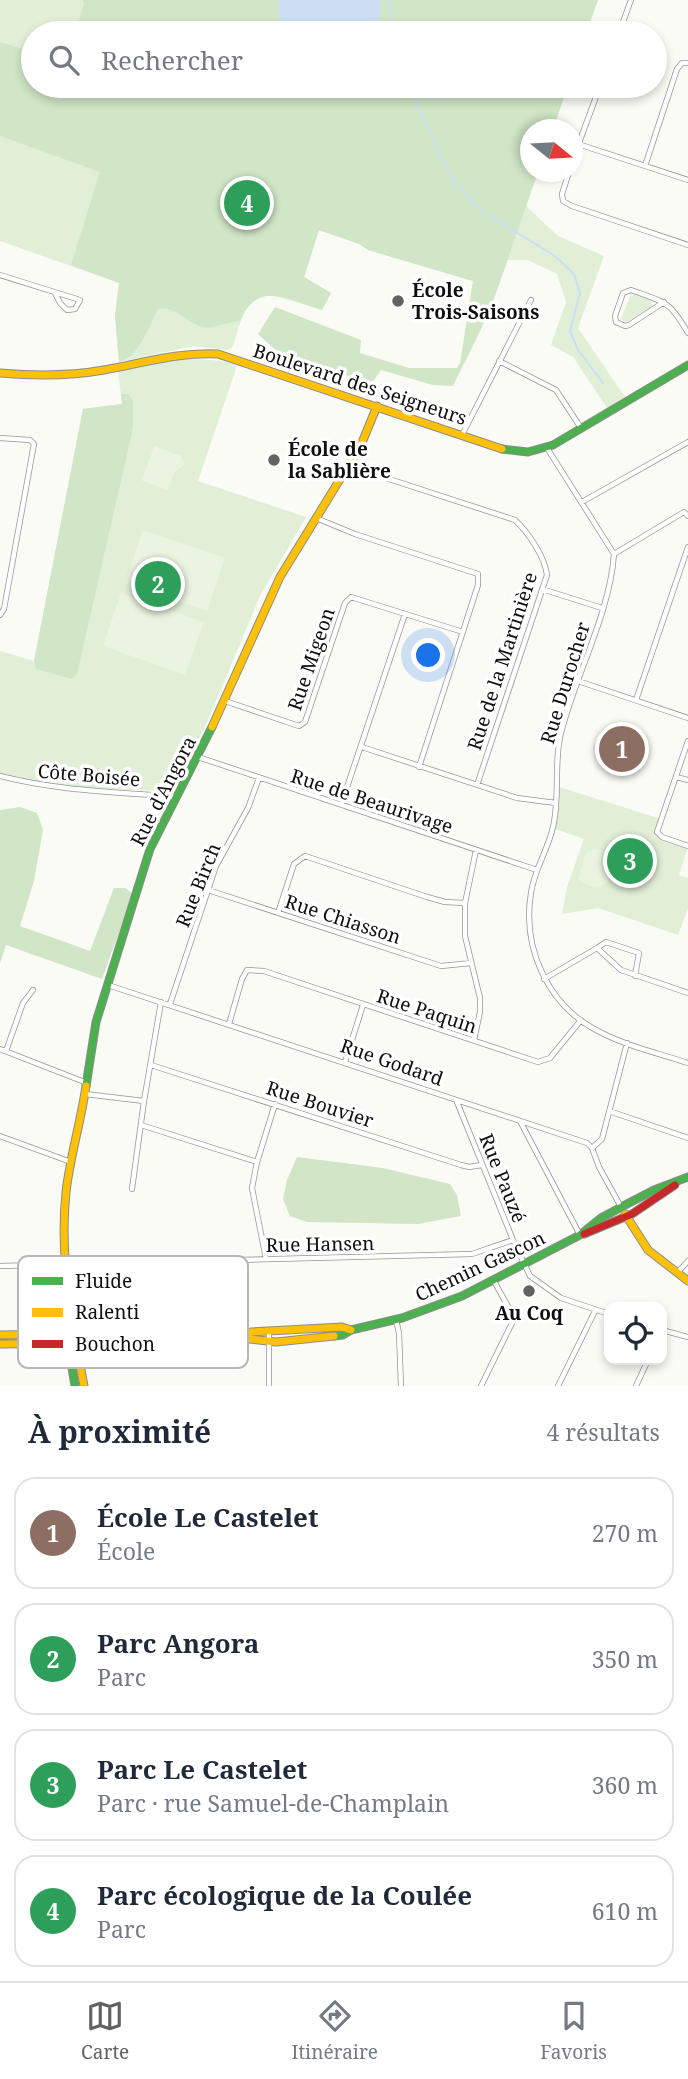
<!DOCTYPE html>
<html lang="fr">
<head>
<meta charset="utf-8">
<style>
	body { margin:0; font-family:"Noto Serif",serif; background:#f2f2f3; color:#1f2937 }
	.controls { position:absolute; right:21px; bottom:21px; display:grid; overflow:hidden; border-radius:14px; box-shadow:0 4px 10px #0003 }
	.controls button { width:63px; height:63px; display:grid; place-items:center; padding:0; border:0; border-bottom:2px solid #e0e1e3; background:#fff; color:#1f2937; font:35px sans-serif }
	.compass { position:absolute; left:520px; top:119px; width:63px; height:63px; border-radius:50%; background:#fff; box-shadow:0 4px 10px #0003; rotate:108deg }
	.you { position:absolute; left:429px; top:656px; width:24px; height:24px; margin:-18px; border:5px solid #fff; border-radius:50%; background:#1a73e8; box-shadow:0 0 0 10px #1a73e833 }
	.badge { display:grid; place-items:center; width:46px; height:46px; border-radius:50%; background:#626260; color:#fff; font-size:23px; font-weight:700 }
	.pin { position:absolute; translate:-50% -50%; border:4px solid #fff; box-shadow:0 2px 7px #0006 }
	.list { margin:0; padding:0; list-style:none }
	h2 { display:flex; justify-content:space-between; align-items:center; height:91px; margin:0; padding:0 28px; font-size:30px }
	h2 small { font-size:23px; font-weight:400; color:#747a83 }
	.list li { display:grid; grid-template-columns:46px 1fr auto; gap:21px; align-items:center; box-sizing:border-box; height:112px; margin:0 14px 14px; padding:0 14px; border:2px solid #e0e1e3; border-radius:21px }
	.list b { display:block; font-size:26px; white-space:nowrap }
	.list p { margin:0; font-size:23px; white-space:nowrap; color:#747a83 }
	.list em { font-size:23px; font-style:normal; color:#747a83 }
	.icon { flex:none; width:38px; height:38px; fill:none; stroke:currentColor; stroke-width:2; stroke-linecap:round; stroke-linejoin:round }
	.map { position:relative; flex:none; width:688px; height:1386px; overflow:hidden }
	.search { position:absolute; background:#fff; box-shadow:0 4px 10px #0003; left:21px; right:21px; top:21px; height:77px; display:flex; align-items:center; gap:18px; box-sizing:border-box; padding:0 24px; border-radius:38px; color:#747a83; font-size:26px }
	.sheet { height:595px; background:#fff }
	nav { display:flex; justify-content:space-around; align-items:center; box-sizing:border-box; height:98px; border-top:2px solid #e0e1e3; background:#fff; font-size:19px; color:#747a83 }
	nav a { display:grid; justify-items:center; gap:4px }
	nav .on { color:#626260 }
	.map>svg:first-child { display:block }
	.green { fill:#e1efd7 }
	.forest { fill:#d0e6c6 }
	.pitch { fill:#eaf4e0 }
	.water { fill:#cedef2 }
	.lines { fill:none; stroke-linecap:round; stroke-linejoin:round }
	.stream { stroke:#cedef2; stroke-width:2 }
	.street-casing { stroke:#959593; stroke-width:6 }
	.fast-casing { stroke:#8c8c89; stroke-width:9 }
	.slow-casing { stroke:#8c8c89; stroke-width:9 }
	.jam-casing { stroke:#8c8c89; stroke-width:9 }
	.street { stroke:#fefefe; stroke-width:4.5 }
	.fast { stroke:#4caf50; stroke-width:7 }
	.slow { stroke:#ffc107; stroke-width:7 }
	.jam { stroke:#c62828; stroke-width:7 }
	.poi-dot { fill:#626260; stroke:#fff; stroke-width:2.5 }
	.labels { text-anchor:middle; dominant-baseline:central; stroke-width:7; stroke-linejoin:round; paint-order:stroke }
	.poi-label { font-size:19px; font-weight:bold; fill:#0f0f0f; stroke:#fff; text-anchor:start }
	.street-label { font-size:19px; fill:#0f0f0f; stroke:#fff }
	.key { fill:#fff; stroke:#b7b7b7; stroke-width:2 }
	.key-label { font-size:19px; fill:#0f0f0f }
</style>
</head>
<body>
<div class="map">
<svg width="688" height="1386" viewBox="0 0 688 1386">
	<rect width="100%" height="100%" fill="#fbfbf5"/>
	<path class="green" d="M0,0H598L586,33H33V86H568L553,129L530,130V172H538L526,206L558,236L604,256L578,328L625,397L607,408L573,357L551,345L566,302L557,274L528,260H508L490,310L465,363H461L473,281L368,250L359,244L319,230L304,277L331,293L322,310C263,293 251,278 233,347L227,350L194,346L119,362L115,316L119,283L0,241Z
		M631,294L650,300L653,306L627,322L623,321L621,318Z
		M185,358L223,361L237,366L198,481L306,517L260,596L206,725L173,788L165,791C108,789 55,789 0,774V651L34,661L83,409L122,404L118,372Z
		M556,786L661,819L657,832L662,837L688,847L679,875L688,878V909L678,935L598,908L562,914L567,887L584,839L553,828Z"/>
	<path class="forest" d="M82,0H279L278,15L285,33H76L84,2Z
		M381,0H598L586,33H378Z
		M0,42L33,52V86H354L363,97L369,99L371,86H568L553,129L530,130V172H538L490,310L453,386L433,385L381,370L372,383L281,355L258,334L275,307L361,340L360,353L409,368H457L460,363L473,281L368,250L359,244L319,230L304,277L331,293L322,310C288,300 258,279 240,321C228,322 211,330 200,326C183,321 180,307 158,309C149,326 139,357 119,362L115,316L119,283L71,265L100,172L0,136Z
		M121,394H128L133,401V428L77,674L72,679L36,669L34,661L83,409L122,404Z
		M20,807L37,813L43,830L34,881L20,926L90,951L114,888H125L133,894L102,979L6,945L0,963V810Z
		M297,1157L383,1168L450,1184L457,1195L461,1216L418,1224L307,1222L290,1216L283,1199L287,1180Z"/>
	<path class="pitch" d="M154,446L181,456L185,464L174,473L168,490L142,481Z
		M143,530L225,558L207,611L125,583Z
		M121,593L204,622L185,675L103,646Z
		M596,848L622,858C617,880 599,897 578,879L586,853Z"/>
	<path class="water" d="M279,0H381L378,33H285L278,15Z"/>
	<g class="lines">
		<path class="stream" d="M388,0L394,33
			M409,86L451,178L474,204L488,215L555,256L574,274L580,293L570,331L578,350L603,383"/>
		<g class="street-casing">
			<path id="street" d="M619,33L631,0
				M578,144L688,180
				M572,162L600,86
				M645,166L677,69L682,63H688
				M569,172L562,194L563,201L572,206L688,245
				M0,275L80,300L75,309L67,310L60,303L55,293
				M664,302L629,325L625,326L616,322L615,316L623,293L631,290C666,303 669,300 688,333
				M499,361L556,390L581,428
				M462,435L531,300
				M0,438L30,440L34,444L4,609L0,615
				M547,448L614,554C610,614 574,678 560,737C554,767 560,798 553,827C548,850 534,870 531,893C522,947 547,1005 598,1031C626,1046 658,1053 688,1063
				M349,466L515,520C528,532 545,557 547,575L477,785
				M582,502L688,442
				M316,518L355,534L478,574V585L419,767
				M614,554L684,512L688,516
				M542,589L602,608
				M578,681L688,718
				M636,700L688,547
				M225,701L299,726L305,722L345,603L351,597L463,632
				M688,741L657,832L662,837L688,846
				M362,747L517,798L556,803
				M198,757L537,870
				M0,776C58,791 117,792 176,797
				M676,777L688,780
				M341,805L405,614
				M208,890L441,966L471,963
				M278,913L294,864L305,856L427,897L445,902L465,903
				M597,948L606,942L639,953L635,976
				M544,979L597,948L621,970L688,993
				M108,985L587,1143L592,1148L599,1167L621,1207
				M170,1004L216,866L248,808L259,778
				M229,1024L242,979L247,970L264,971L538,1062L550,1058L581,1020
				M474,1040L480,1012V998L465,936V903L476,850
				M0,1049L87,1083
				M6,1051L23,1003L33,990
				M345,1062L363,1005
				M151,1065L461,1165L469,1167L482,1165
				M85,1094L144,1101
				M457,1102L513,1240L530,1276L561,1298L609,1314
				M609,1111L688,1138
				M521,1123L580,1235
				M141,1125L257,1162
				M0,1136L71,1162
				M592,1148L602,1139L627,1043
				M132,1189L144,1101L161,1002
				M266,1259L252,1188L257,1162L275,1104
				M0,1266L472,1254L513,1240
				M677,1273L688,1261
				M396,1320L399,1333L401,1386
				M662,1330L688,1337
				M269,1332V1386
				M481,1386L513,1321L511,1312L494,1281
				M558,1386L595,1311
				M636,1386L648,1360"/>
		</g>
		<g class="fast-casing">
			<path id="fast" d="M502,449L528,452L553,445L688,365
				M86,1086L96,1022L150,849L212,727
				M67,1313L68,1344L75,1386
				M334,1336L343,1335L351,1330L402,1318L462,1296L580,1235L601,1218L627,1204L654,1190L688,1177"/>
		</g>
		<g class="slow-casing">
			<path id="slow" d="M0,373C35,376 70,376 104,370C143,363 178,352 218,354L502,449
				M212,727L280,577L361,445L377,406
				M625,1214L648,1250L688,1281
				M0,1335L139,1333L148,1338
				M240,1337L251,1332L342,1327L351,1330
				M0,1344L139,1343L148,1338L232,1337L276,1342L334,1336
				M84,1386C72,1321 59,1259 66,1192C70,1157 81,1121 86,1086"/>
		</g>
		<g class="jam-casing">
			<path id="jam" d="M584,1234L632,1214L675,1185"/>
		</g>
		<use href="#street" class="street"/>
		<use href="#fast" class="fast"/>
		<use href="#slow" class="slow"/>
		<use href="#jam" class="jam"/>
	</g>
	<g class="poi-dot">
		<circle cx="398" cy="301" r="7"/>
		<circle cx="274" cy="460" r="7"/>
		<circle cx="529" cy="1291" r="7"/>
	</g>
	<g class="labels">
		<g class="poi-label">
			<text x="412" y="290">École<tspan x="412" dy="22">Trois-Saisons</tspan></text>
			<text x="288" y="449">École de<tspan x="288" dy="22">la Sablière</tspan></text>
			<text x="529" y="1313" text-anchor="middle">Au Coq</text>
		</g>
		<g class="street-label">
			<text transform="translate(360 384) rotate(18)">Boulevard des Seigneurs</text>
			<text transform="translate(311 659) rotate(-71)">Rue Migeon</text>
			<text transform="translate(502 661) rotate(-72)">Rue de la Martinière</text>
			<text transform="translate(565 683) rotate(-73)">Rue Durocher</text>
			<text transform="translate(89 775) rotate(5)">Côte Boisée</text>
			<text transform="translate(163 791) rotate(-63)">Rue d'Angora</text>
			<text transform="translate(372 801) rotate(18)">Rue de Beaurivage</text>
			<text transform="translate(198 885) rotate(-68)">Rue Birch</text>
			<text transform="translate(343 919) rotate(18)">Rue Chiasson</text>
			<text transform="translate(427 1011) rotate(18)">Rue Paquin</text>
			<text transform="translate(392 1062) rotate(19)">Rue Godard</text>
			<text transform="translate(320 1104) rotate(18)">Rue Bouvier</text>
			<text transform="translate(503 1178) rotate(68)">Rue Pauzé</text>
			<text transform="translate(320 1244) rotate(-1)">Rue Hansen</text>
			<text transform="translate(480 1266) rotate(-25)">Chemin Gascon</text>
		</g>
	</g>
	<rect x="18" y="1256" width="230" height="112" rx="10" class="key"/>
	<rect x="32" y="1277" width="31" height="8" fill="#4caf50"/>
	<rect x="32" y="1308" width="31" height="9" fill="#ffc107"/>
	<rect x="32" y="1340" width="31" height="8" fill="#c62828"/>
	<g class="key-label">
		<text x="75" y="1288">Fluide</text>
		<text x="75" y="1319">Ralenti</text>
		<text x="75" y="1351">Bouchon</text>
	</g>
</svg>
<div class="controls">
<button><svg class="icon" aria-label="locate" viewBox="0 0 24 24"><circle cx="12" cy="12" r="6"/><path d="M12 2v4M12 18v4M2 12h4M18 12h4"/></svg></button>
</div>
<svg class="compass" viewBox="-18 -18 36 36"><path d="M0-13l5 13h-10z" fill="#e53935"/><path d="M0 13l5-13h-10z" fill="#747a83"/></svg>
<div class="you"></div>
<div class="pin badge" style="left:622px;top:749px;background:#8d6e63">1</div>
<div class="pin badge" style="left:158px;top:584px;background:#2e9e5b">2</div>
<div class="pin badge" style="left:630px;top:861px;background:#2e9e5b">3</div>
<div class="pin badge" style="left:247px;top:203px;background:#2e9e5b">4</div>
<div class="search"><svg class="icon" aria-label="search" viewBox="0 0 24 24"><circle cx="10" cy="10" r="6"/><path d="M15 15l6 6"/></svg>Rechercher</div>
</div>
<section class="sheet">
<h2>À proximité<small>4 résultats</small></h2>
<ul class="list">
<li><span class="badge" style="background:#8d6e63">1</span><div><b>École Le Castelet</b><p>École</p></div><em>270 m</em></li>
<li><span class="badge" style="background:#2e9e5b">2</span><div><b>Parc Angora</b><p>Parc</p></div><em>350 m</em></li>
<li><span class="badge" style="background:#2e9e5b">3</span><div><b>Parc Le Castelet</b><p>Parc · rue Samuel-de-Champlain</p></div><em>360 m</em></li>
<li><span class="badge" style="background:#2e9e5b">4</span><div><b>Parc écologique de la Coulée</b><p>Parc</p></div><em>610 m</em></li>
</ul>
</section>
<nav>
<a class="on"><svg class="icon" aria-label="map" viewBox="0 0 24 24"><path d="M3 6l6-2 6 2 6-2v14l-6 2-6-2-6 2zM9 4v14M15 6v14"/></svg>Carte</a>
<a><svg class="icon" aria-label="directions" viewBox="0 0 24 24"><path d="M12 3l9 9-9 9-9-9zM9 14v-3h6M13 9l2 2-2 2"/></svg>Itinéraire</a>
<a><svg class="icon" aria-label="saved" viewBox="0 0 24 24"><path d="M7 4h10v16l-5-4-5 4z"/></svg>Favoris</a>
</nav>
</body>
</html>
